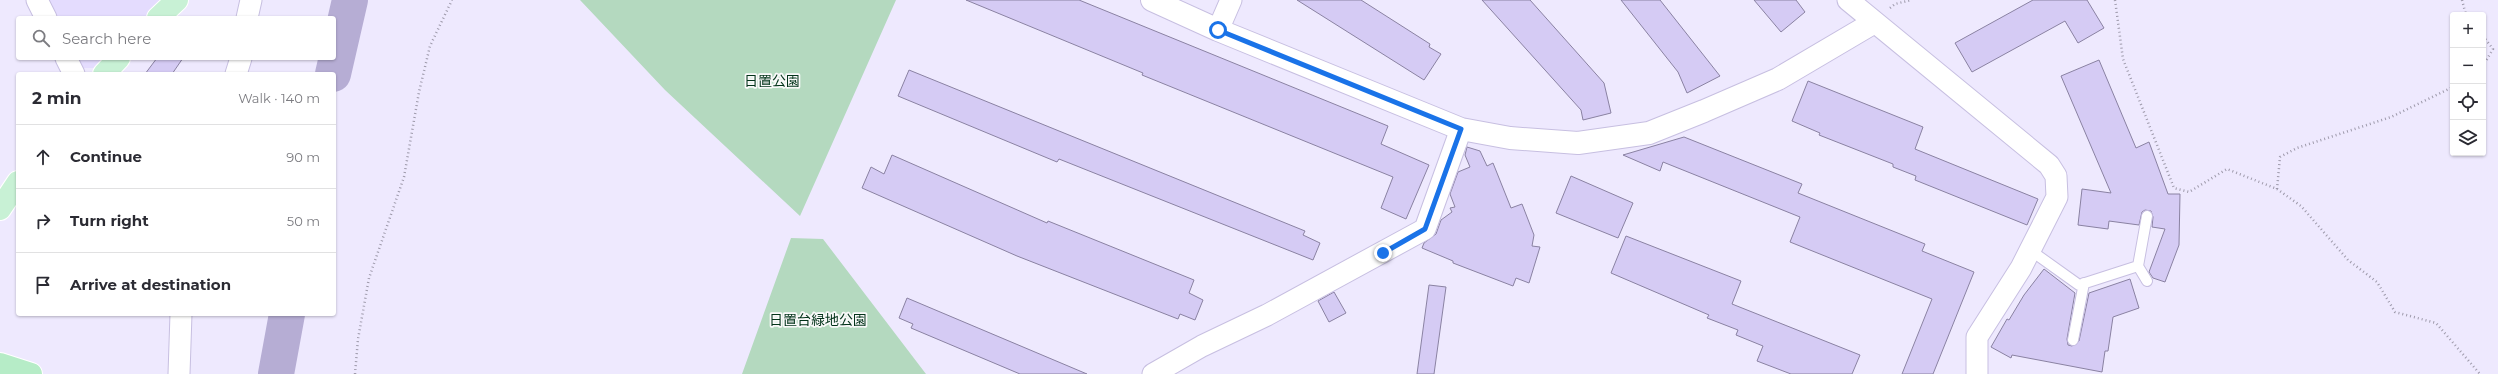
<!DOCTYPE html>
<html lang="en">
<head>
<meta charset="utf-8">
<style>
	body { margin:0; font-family:Montserrat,"Noto Sans JP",sans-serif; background:#f2f2f3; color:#2b2b33 }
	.controls { position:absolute; right:12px; top:12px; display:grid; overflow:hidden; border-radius:4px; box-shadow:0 1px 3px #0004 }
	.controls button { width:36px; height:36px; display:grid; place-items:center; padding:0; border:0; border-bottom:1px solid #e1e1e2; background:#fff; color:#2b2b33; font:20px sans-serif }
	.stop { position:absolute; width:12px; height:12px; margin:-9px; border:3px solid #1a73e8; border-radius:50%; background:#fff }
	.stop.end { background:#1a73e8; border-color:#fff; box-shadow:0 1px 4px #0008 }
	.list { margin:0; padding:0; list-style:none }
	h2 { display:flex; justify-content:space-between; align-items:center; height:52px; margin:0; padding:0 16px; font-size:17px }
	h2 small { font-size:13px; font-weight:400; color:#7c7c81 }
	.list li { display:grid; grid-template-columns:26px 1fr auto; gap:12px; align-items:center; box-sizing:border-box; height:64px; padding:0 16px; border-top:1px solid #e1e1e2 }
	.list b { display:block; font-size:15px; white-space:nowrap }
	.list em { font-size:13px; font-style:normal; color:#7c7c81 }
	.icon { flex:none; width:22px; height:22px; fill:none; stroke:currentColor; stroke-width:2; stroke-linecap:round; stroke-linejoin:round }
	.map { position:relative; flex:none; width:2498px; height:374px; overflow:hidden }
	.search { position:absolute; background:#fff; box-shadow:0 1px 3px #0004; left:16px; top:16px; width:320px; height:44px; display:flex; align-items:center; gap:10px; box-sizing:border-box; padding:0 14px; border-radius:4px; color:#7c7c81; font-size:15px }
	.panel { position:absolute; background:#fff; box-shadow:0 1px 3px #0004; left:16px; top:72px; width:320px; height:244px; border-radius:4px }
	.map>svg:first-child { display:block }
	.built { fill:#e4dcfe }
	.green { fill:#b4d9bf }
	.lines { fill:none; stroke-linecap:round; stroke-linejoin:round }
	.river { stroke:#b6add4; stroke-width:36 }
	.building { fill:#d5cbf4; stroke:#8a82a2 }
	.service-casing { stroke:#c7bfe1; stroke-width:12 }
	.minor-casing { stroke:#c7bfe1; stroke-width:23 }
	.tertiary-casing { stroke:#c7bfe1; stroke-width:24 }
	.primary-casing { stroke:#fff; stroke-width:24 }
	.trunk-casing { stroke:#fff; stroke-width:24 }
	.path { stroke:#9e9aab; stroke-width:2.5; stroke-dasharray:1 3; stroke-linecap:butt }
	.service { stroke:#fff; stroke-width:10 }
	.minor { stroke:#fff; stroke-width:21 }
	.tertiary { stroke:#fff; stroke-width:22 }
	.primary { stroke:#c8f1d5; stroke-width:22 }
	.trunk { stroke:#b6ecc7; stroke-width:22 }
	.route { stroke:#1a73e8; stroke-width:5 }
	.labels { text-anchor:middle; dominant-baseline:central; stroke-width:3.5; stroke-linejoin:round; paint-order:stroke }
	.park-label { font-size:14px; fill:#023319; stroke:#f9f9f9 }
</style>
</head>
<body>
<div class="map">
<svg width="2498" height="374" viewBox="0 0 2498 374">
	<rect width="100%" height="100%" fill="#eee9fe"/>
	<path class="built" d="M49,0H161L144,18H57Z
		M77,58H106L97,68H82Z"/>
	<path class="green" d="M580,0H896L800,216L665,90Z
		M791,238L823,239L926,374H742Z"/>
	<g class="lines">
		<path class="river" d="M333,74L350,0
			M276,374L287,314"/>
	</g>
	<path class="building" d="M966,0H1079L1388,126L1381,144L1429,165L1406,219L1381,208L1393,177L1142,75L1143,73Z
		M1297,0H1361L1430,44L1429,47L1441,54L1424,80Z
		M1482,0H1530L1604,83L1611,113L1583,120L1581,110Z
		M1621,0H1660L1720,76L1687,93L1678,72Z
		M1754,0H1796L1805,12L1781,32Z
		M2033,0H2087L2104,28L2078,43L2065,21L1972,72L1955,43Z
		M157,58H183L172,74H145Z
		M2099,60L2136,148L2149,142L2168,194H2180L2179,245L2165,282L2153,278L2149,272L2165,229L2152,227L2153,217L2151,211L2145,210L2142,212L2139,225L2109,221L2108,229L2078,225L2082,189L2111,193L2061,76Z
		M909,70L1305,231L1303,235L1320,243L1313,260L1059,159L1057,162L898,96Z
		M1808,81L1923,127L1915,149L2038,199L2027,225L1915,180L1916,176L1893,167V164L1819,135L1820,133L1792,121Z
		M1684,137L1802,184L1798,193L1925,244L1922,251L1974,272L1933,374H1902L1932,299L1790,242L1800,217L1663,162L1660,171L1623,155Z
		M1467,147L1480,151L1487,166L1493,163L1511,208L1522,204L1534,235L1532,246L1540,247L1529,283L1516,278L1513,286L1453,263V261L1422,248L1424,243L1436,234L1441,220L1452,212L1450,208L1455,207L1450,194L1458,172L1470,167L1465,155Z
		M892,155L1047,223L1048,221L1194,280L1189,293L1203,300L1195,320L1180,314L1178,319L1017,256L862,188L871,167L884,174Z
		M1571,176L1633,203L1618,238L1556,213Z
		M1626,236L1741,281L1732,304L1860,355L1852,374H1791L1757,361L1763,346L1736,335L1738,330L1707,318L1709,315L1611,273Z
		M2044,269L2075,293L2067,339L2068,345L2072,346L2079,341L2089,293L2130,279L2139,308L2113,317L2108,351H2105L2102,372L2012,355L2011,358L1991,347L2007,319L2009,320L2024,295Z
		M1429,285L1446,287L1434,374H1417Z
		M1334,292L1346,313L1329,322L1318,301Z
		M907,298L1087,374H1020L911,328L913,324L899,318Z"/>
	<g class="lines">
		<g class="service-casing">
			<path id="service" d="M2030,250L2079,285L2138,266
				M2147,281L2138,266L2147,216
				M2073,340L2084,283"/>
		</g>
		<g class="minor-casing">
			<path id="minor" d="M37,0L46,18
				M1848,0L2049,165L2056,176L2057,197L2021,268L1977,337V374
				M247,18L251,0
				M1218,30L1231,0
				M66,58L74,74
				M236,74L241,58
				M179,374L181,314
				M1153,374L1202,346L1267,315L1425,229L1461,129"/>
		</g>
		<g class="tertiary-casing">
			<path id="tertiary" d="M1152,0L1218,30L1461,129L1510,138L1578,143L1649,133L1704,111L1778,79L1873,23"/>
		</g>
		<g class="primary-casing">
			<path id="primary" d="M158,18L177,0
				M104,74L119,58
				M0,209L18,182"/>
		</g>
		<g class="trunk-casing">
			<path id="trunk" d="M0,364L31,374"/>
		</g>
		<path class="path" d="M2115,0L2123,59L2174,188L2189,192L2227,169L2277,189L2301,206L2348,260L2377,282L2395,312L2436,323L2480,374
			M2462,0L2466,15
			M1890,8L1895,4L1911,0
			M2483,36L2493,49L2483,66
			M2277,189L2280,157L2297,148L2391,117L2453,87
			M355,374L358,339L369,278L404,177L419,92L430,46L452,0"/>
		<use href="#service" class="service"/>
		<use href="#minor" class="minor"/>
		<use href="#tertiary" class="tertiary"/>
		<use href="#primary" class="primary"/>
		<use href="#trunk" class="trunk"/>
	</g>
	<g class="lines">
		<path class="route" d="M1218,30L1461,129L1425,229L1383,253"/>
	</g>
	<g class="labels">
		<g class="park-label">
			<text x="772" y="81">日置公園</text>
			<text x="818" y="320">日置台緑地公園</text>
		</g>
	</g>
</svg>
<div class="controls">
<button>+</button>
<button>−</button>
<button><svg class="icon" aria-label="locate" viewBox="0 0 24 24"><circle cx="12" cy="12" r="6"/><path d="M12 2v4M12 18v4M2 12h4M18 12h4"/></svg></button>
<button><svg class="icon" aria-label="layers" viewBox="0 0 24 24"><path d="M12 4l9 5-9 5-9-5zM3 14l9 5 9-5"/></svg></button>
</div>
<div class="stop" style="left:1218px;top:30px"></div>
<div class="stop end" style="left:1383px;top:253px"></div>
<div class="search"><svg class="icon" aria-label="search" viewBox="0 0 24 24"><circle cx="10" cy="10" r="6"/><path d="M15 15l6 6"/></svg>Search here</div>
<section class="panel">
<h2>2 min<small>Walk · 140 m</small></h2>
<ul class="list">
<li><svg class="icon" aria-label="ahead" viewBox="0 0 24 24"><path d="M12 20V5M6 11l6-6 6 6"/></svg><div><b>Continue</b></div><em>90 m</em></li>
<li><svg class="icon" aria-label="right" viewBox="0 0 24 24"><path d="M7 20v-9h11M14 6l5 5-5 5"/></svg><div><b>Turn right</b></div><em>50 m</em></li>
<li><svg class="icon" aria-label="arrive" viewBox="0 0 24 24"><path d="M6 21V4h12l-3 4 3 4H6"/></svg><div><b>Arrive at destination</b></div></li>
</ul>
</section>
</div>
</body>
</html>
